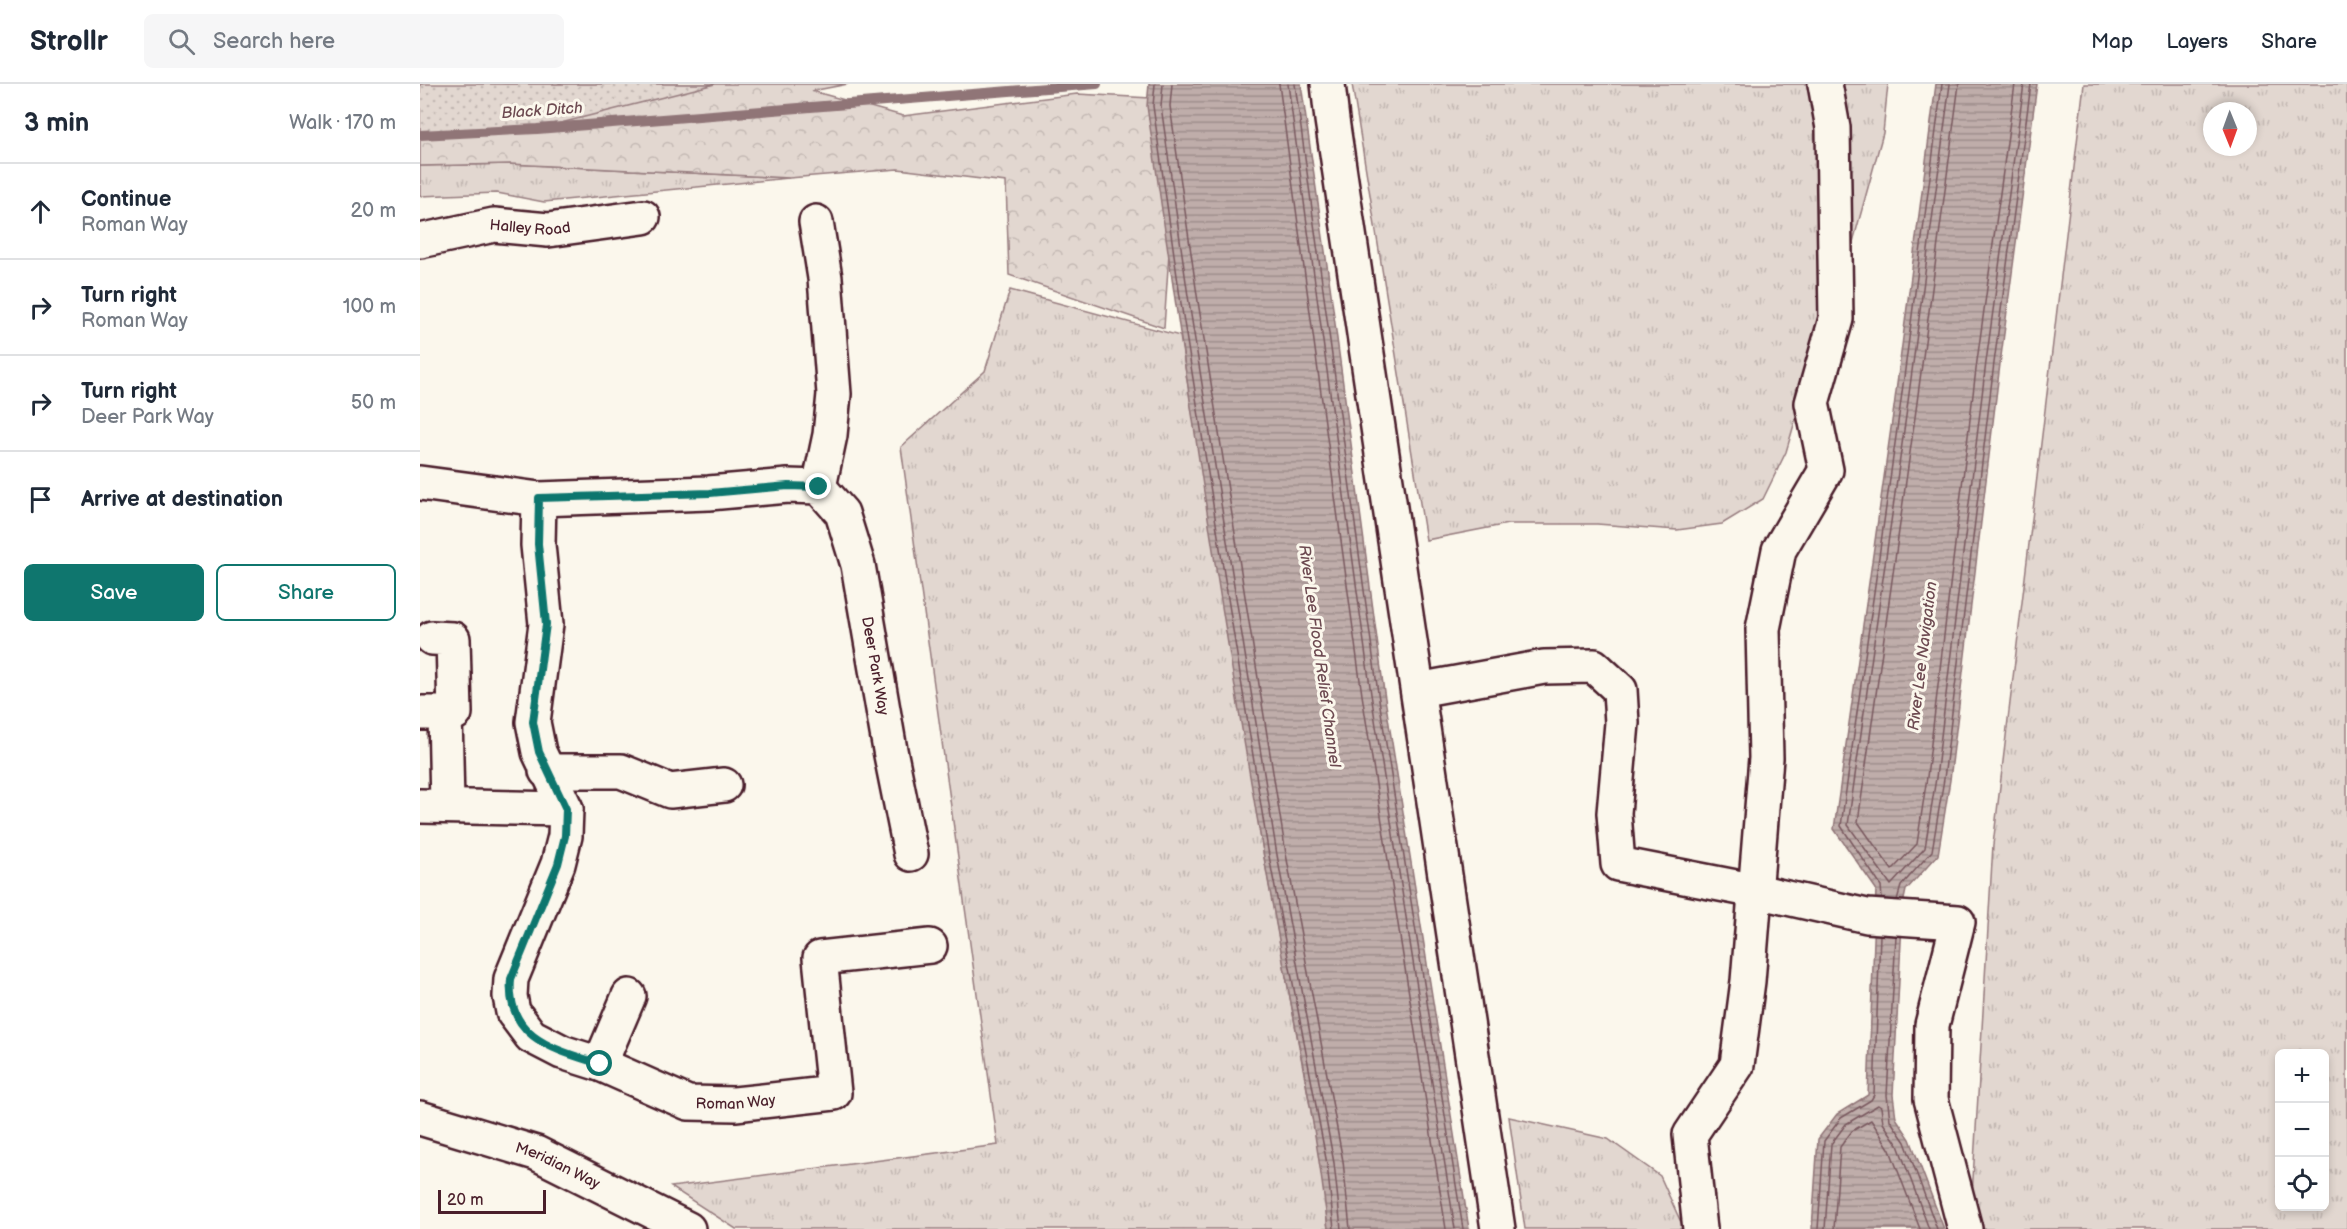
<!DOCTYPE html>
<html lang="en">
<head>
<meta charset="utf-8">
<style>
	body { margin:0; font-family:"Balsamiq Sans",sans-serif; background:#f6f6f7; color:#1f2937 }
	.controls { position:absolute; right:18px; bottom:18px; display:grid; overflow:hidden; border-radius:9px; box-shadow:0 3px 9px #0003 }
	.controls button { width:54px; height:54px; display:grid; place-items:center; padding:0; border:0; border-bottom:2px solid #e0e1e3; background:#fff; color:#1f2937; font:30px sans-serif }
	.compass { position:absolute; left:1783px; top:18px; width:54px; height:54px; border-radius:50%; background:#fff; box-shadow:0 3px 9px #0003; rotate:179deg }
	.scale { position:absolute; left:18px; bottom:15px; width:108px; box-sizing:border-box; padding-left:6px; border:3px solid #4a1f2b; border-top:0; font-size:16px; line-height:21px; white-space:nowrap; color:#4a1f2b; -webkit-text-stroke:4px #fbf7ec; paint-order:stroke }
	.stop { position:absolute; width:18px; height:18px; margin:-14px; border:4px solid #0f766e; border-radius:50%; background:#fff }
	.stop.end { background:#0f766e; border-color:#fff; box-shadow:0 2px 6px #0008 }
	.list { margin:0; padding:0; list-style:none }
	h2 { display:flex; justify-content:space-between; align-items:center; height:78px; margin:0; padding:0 24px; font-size:26px }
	h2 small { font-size:20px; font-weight:400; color:#747a83 }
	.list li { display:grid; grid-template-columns:39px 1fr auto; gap:18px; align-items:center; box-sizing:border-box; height:96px; padding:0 24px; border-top:2px solid #e0e1e3 }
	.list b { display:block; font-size:22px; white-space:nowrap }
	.list p { margin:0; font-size:20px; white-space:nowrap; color:#747a83 }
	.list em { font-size:20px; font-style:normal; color:#747a83 }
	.actions { display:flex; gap:12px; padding:18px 24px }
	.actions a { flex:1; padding:14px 0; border:2px solid #0f766e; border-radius:9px; text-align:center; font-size:21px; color:#0f766e }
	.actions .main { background:#0f766e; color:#fff }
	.icon { flex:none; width:33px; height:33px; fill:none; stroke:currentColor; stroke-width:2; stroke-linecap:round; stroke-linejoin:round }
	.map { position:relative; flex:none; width:1927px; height:1145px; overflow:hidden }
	header { display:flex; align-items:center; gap:36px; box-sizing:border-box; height:84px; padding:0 30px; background:#fff; border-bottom:2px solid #e0e1e3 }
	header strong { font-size:28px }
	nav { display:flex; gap:33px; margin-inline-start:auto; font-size:21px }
	.search { width:420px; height:54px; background:#f6f6f7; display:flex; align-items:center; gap:15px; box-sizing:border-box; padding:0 21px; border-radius:9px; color:#747a83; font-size:22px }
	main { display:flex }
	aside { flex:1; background:#fff }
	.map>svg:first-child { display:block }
	.grass { fill:url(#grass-tufts); stroke:#967b7e; stroke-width:1.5; fill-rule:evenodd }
	.forest { fill:url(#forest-crowns); stroke:#967b7e; stroke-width:1.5 }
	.park { fill:url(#park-dots); stroke:#967b7e; stroke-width:1.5 }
	.water { fill:url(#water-rules); stroke:#907477; stroke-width:1.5 }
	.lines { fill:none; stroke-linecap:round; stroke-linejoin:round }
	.shore { stroke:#79585e; stroke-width:1.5 }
	.stream { stroke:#907477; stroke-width:10 }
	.minor-casing { stroke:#4a1f2b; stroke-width:38 }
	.major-casing { stroke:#4a1f2b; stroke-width:38 }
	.minor { stroke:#fbf7ec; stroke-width:33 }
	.major { stroke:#fbf7ec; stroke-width:33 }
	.route { stroke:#0f766e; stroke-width:8 }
	.labels { text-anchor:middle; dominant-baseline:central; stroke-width:6; stroke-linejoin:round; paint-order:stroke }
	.street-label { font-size:15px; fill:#4a1f2b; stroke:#fbf7ec }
	.water-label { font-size:16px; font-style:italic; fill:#6d4a51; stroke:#fbf7ec }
</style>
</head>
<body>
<header>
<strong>Strollr</strong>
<div class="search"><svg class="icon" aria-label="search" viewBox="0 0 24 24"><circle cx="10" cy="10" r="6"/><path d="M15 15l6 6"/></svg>Search here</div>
<nav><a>Map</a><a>Layers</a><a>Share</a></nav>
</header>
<main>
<aside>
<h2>3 min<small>Walk · 170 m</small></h2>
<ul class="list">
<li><svg class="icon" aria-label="ahead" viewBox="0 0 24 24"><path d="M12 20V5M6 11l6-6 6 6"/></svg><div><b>Continue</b><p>Roman Way</p></div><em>20 m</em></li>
<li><svg class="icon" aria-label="right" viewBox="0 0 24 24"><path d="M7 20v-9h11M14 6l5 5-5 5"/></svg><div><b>Turn right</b><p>Roman Way</p></div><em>100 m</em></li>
<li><svg class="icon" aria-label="right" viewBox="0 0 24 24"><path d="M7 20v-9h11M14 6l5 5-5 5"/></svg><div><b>Turn right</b><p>Deer Park Way</p></div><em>50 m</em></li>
<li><svg class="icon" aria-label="arrive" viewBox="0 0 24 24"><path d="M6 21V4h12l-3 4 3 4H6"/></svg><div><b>Arrive at destination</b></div></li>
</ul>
<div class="actions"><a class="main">Save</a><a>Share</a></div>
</aside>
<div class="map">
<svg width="1927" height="1145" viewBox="0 0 1927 1145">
	<defs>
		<pattern id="grass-tufts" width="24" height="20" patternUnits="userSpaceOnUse" patternTransform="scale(1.5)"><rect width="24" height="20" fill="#e2d7d0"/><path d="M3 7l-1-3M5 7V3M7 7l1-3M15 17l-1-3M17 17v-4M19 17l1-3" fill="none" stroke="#c3b8b3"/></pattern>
		<pattern id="forest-crowns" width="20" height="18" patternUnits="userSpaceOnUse" patternTransform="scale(1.5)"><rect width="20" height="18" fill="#e2d7d0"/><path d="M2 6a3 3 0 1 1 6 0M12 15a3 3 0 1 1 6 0" fill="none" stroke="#c3b8b3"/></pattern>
		<pattern id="park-dots" width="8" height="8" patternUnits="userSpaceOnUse" patternTransform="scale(1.5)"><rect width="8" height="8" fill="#e2d7d0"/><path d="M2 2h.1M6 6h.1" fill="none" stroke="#c3b8b3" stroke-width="1.8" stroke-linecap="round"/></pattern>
		<pattern id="water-rules" width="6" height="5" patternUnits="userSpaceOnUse" patternTransform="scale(1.5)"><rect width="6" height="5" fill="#bfadaa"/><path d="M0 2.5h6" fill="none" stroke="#9d8c8b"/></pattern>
	</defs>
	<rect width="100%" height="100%" fill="#fbf7ec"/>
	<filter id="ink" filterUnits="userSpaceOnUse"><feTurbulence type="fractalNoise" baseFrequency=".0167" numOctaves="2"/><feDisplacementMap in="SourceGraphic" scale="12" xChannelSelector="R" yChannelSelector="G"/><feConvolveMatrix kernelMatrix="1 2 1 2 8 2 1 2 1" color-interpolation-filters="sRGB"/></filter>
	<g filter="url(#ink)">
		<path class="grass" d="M932,0H1468L1463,49L1430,169L1398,259L1366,368L1343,415L1302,440L1257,446L1177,440H1088L1006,456Z
			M1664,0H1927V1145H1550L1573,761ZM1792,27H1828V63H1792ZM1860,970H1904V1122H1860Z
			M90,80L369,94L124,118L77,109L0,112V82Z
			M590,206L760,252L844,773L901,1081L908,1145H316L251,1103L578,1061L481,363L565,287Z
			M1089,1033L1188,1055L1240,1092L1264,1145H1105Z"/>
		<path class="forest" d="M84,0H428L392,7L483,32L657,10L749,15L754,93L744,244L589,191L586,98L478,85L369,94L90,80L0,82V19Z"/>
		<path class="park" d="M0,0H295L117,45L0,51Z"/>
		<path class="water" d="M729,0H881L910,202L964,608L1049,1145H908C894,1020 865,897 844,773C800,524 763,273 727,22Z
			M1516,0H1617L1580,280L1530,696L1518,771L1486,806L1483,820L1473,1011L1476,1034L1490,1055L1524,1145H1392L1398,1055L1417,1030L1448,1011L1456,805L1414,745L1474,323Z"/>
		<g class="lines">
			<path class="shore" d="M735,0L733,22L760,213L849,772L907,1080L914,1145
				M743,0L741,22L768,212L857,771L914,1079L921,1145
				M752,0L750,22L777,211L866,770L923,1077L930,1145
				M859,0L942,611L1026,1145
				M868,0L951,610L1035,1145
				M875,0L958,609L1043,1145
				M1530,0L1487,325L1428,741L1471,801L1505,764L1516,694L1566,278L1604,0
				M1539,0L1496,326L1438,738L1472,786L1497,760L1507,693L1557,277L1595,0
				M1462,815L1461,802L1421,742L1480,324L1522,0
				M1477,816L1481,802L1512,767L1524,695L1574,279L1611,0
				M1476,852L1467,1011L1470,1036L1485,1058L1517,1145
				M1398,1145L1404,1057L1421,1034L1451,1016L1454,1011L1460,851
				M1405,1145L1411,1060L1426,1040L1458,1021L1461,1023L1463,1039L1478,1061L1509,1145
				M1414,1145L1420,1063L1432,1047L1451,1036L1470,1066L1500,1145"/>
			<path class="stream" d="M0,51L117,45L677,0"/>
			<g class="minor-casing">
				<g id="minor">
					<path d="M908,0L912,36L1078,1145"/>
					<path d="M396,138L405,194L414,310L410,351L399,403"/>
					<path id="s1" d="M0,157L74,141L128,146L223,133"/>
					<path id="s2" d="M0,399L119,415L289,409L368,402L399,403L422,429L438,481L470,666L491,770"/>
					<path id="s3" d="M119,415L118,461L126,540L113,638L119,668L146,725L145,752L138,780L91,895L90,912L93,928L111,952L142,968L180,980L268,1019L315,1020L414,1009L400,874L510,862"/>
					<path d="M12,554L33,555L35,629H25"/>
					<path d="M998,606L1124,583L1174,582L1200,606L1202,639L1194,729L1198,780L1336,807L1447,832L1538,838L1512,941L1511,1015L1545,1145"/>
					<path d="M0,629H25L27,721"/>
					<path d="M126,687H201L250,707L304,701"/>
					<path d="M0,722L146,725"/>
					<path d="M180,980L209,912"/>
					<path d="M1280,1145L1270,1051L1317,981L1328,897L1346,674L1343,545L1359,466L1406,386L1392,319L1416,235L1413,44L1405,0"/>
				</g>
			</g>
			<g class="major-casing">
				<g id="major">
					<path id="s4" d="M0,1034L116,1069L268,1145"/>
				</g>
			</g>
			<use href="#minor" class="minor"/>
			<use href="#major" class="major"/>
		</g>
	</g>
	<g class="lines" filter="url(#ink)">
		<path class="route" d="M180,980C133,965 86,954 91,895L138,780L145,752L146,725L119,668L113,638L126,540L118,460L119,414L290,409L368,402L399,403"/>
	</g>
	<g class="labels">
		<g class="street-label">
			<text stroke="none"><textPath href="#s1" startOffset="112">Halley Road</textPath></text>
			<text stroke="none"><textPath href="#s2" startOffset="592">Deer Park Way</textPath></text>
			<text stroke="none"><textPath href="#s3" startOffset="780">Roman Way</textPath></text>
			<text stroke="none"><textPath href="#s4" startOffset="146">Meridian Way</textPath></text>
		</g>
		<g class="water-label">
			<text transform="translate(122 27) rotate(-4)">Black Ditch</text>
			<text transform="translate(899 572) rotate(82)">River Lee Flood Relief Channel</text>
			<text transform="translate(1503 572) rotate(-83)">River Lee Navigation</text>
		</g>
	</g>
</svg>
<div class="controls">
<button>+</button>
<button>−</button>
<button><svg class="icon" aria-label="locate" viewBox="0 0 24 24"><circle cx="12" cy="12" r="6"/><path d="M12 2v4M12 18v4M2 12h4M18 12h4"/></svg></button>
</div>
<svg class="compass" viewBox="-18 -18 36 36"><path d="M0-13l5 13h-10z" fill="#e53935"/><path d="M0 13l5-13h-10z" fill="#747a83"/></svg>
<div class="scale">20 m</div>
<div class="stop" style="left:180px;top:980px"></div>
<div class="stop end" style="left:399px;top:403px"></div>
</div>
</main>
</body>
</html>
